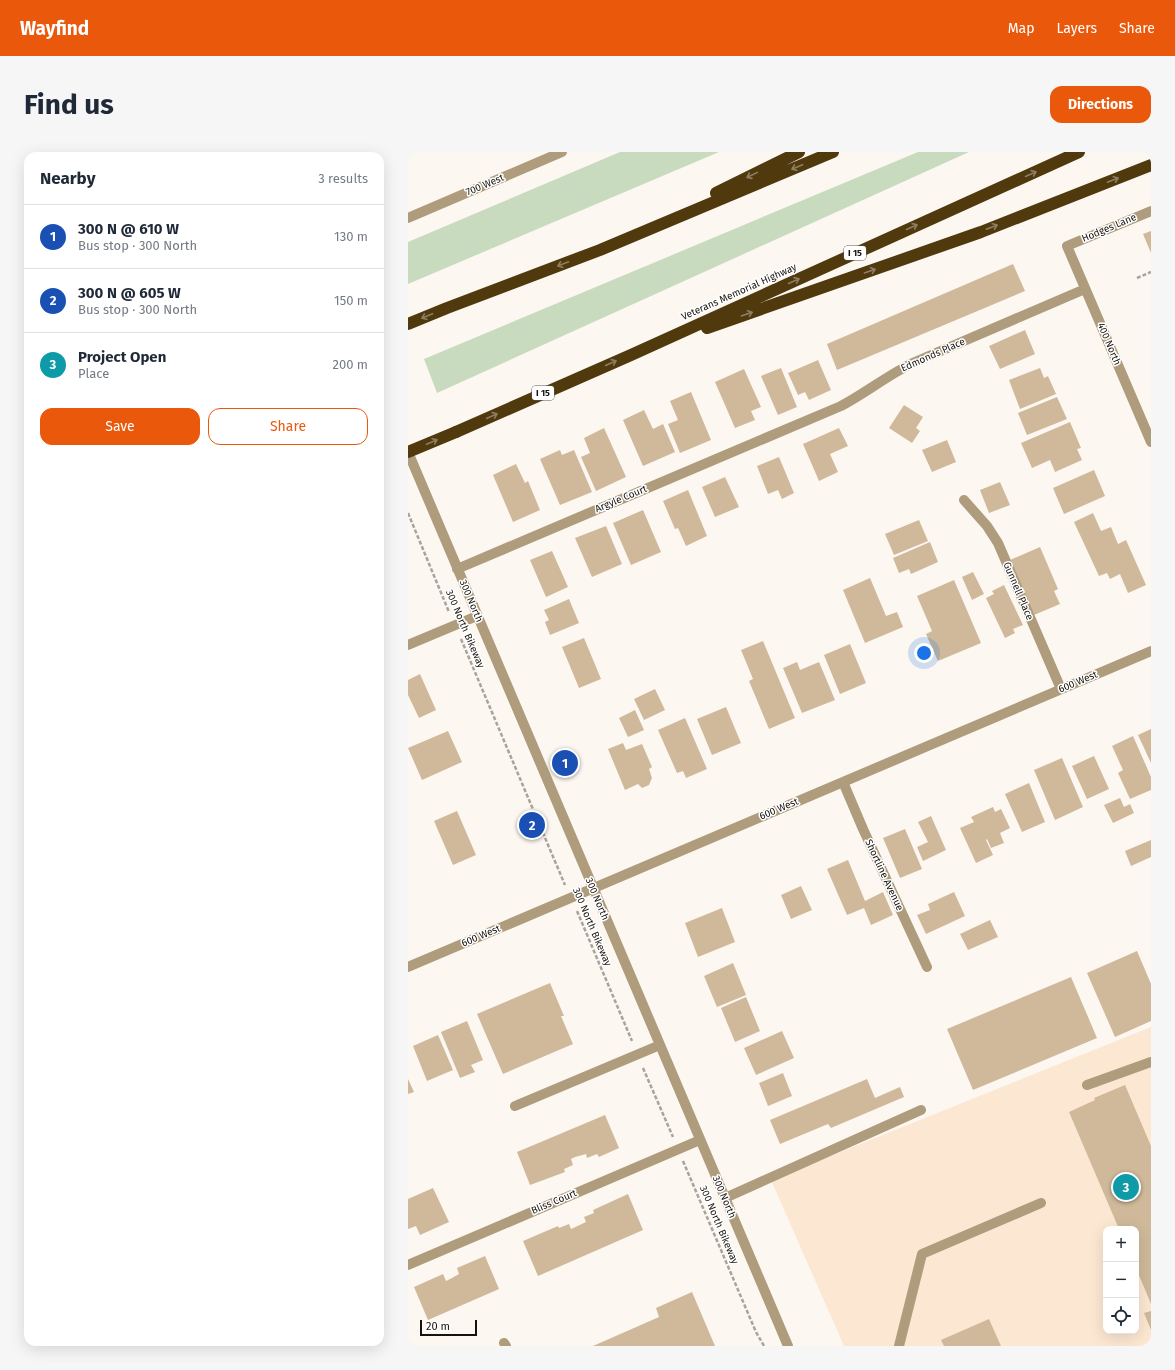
<!DOCTYPE html>
<html lang="en">
<head>
<meta charset="utf-8">
<style>
	body { margin:0; font-family:"Fira Sans",sans-serif; background:#f6f6f7; color:#1f2937 }
	.controls { position:absolute; right:12px; bottom:12px; display:grid; overflow:hidden; border-radius:8px; box-shadow:0 4px 16px #0002 }
	.controls button { width:36px; height:36px; display:grid; place-items:center; padding:0; border:0; border-bottom:1px solid #e0e1e3; background:#fff; color:#1f2937; font:20px sans-serif }
	.scale { position:absolute; left:12px; bottom:10px; width:57px; box-sizing:border-box; padding-left:4px; border:2px solid #17120d; border-top:0; font-size:11px; line-height:14px; white-space:nowrap; color:#17120d; -webkit-text-stroke:3px #fff; paint-order:stroke }
	.you { position:absolute; left:516px; top:501px; width:14px; height:14px; margin:-10px; border:3px solid #fff; border-radius:50%; background:#1a73e8; box-shadow:0 0 0 6px #1a73e833 }
	.badge { display:grid; place-items:center; width:26px; height:26px; border-radius:50%; background:#ea580c; color:#fff; font-size:13px; font-weight:700 }
	.pin { position:absolute; translate:-50% -50%; border:2px solid #fff; box-shadow:0 1px 4px #0006 }
	.list { margin:0; padding:0; list-style:none }
	h2 { display:flex; justify-content:space-between; align-items:center; height:52px; margin:0; padding:0 16px; font-size:17px }
	h2 small { font-size:13px; font-weight:400; color:#747a83 }
	.list li { display:grid; grid-template-columns:26px 1fr auto; gap:12px; align-items:center; box-sizing:border-box; height:64px; padding:0 16px; border-top:1px solid #e0e1e3 }
	.list b { display:block; font-size:15px; white-space:nowrap }
	.list p { margin:0; font-size:13px; white-space:nowrap; color:#747a83 }
	.list em { font-size:13px; font-style:normal; color:#747a83 }
	.actions { display:flex; gap:8px; padding:12px 16px }
	.actions a { flex:1; padding:9px 0; border:1px solid #ea580c; border-radius:12px; text-align:center; font-size:14px; color:#ea580c }
	.actions .main { background:#ea580c; color:#fff }
	.icon { flex:none; width:22px; height:22px; fill:none; stroke:currentColor; stroke-width:2; stroke-linecap:round; stroke-linejoin:round }
	.map { position:relative; flex:none; width:743px; height:1194px; overflow:hidden; border-radius:12px }
	header { display:flex; align-items:center; gap:24px; box-sizing:border-box; height:56px; padding:0 20px; background:#ea580c; color:#fff }
	header strong { font-size:19px }
	nav { display:flex; gap:22px; margin-inline-start:auto; font-size:14px }
	.intro { display:flex; align-items:center; justify-content:space-between; box-sizing:border-box; height:96px; padding:0 24px }
	h1 { margin:0; font-size:28px }
	.button { padding:10px 18px; border-radius:12px; background:#ea580c; color:#fff; font-size:14px; font-weight:700 }
	main { display:flex; gap:24px; padding:0 24px }
	aside { flex:1; background:#fff; border-radius:12px; box-shadow:0 4px 16px #0002 }
	.map>svg:first-child { display:block }
	.built { fill:#fce7d2; fill-rule:evenodd }
	.green { fill:#c8dbbf }
	.building { fill:#cfb99a }
	.lines { fill:none; stroke-linecap:round; stroke-linejoin:round }
	.path { stroke:#a9a39e; stroke-width:2.5; stroke-dasharray:4 2; stroke-linecap:butt }
	.minor { stroke:#ae9c7c; stroke-width:10 }
	.highway { stroke:#4f390d; stroke-width:12 }
	.highway-bridge { stroke:#4f390d; stroke-width:12 }
	.oneway { stroke:#8d7e62 }
	.labels { text-anchor:middle; dominant-baseline:central; stroke-width:3; stroke-linejoin:round; paint-order:stroke }
	.shield { fill:#fff; stroke:#5d5956; stroke-width:1 }
	.shield-label { font-size:9px; font-weight:bold; fill:#17120d }
	.street-label { font-size:10px; fill:#17120d; stroke:#fff }
</style>
</head>
<body>
<header>
<strong>Wayfind</strong>
<nav><a>Map</a><a>Layers</a><a>Share</a></nav>
</header>
<div class="intro"><h1>Find us</h1><a class="button">Directions</a></div>
<main>
<aside>
<h2>Nearby<small>3 results</small></h2>
<ul class="list">
<li><span class="badge" style="background:#1a4fb4">1</span><div><b>300 N @ 610 W</b><p>Bus stop · 300 North</p></div><em>130 m</em></li>
<li><span class="badge" style="background:#1a4fb4">2</span><div><b>300 N @ 605 W</b><p>Bus stop · 300 North</p></div><em>150 m</em></li>
<li><span class="badge" style="background:#0f9aa8">3</span><div><b>Project Open</b><p>Place</p></div><em>200 m</em></li>
</ul>
<div class="actions"><a class="main">Save</a><a>Share</a></div>
</aside>
<div class="map">
<svg width="743" height="1194" viewBox="0 0 743 1194">
	<rect width="100%" height="100%" fill="#fdf7f1"/>
	<path class="built" d="M743,875V1194H436L363,1028ZM698,1077H728V1179H698Z"/>
	<path class="green" d="M212,0H311L0,132V90Z
		M510,0H561L29,241L16,207Z"/>
	<path class="building" d="M743,79V101L735,82Z
		M605,112L617,139L429,218L419,192Z
		M617,178L627,202L592,217L581,194Z
		M410,208L423,238L401,248L397,240L390,243L380,221Z
		M373,216L389,255L370,263L353,224Z
		M632,216L636,226L640,224L648,242L612,257L601,228Z
		M336,217L353,255L343,259L347,268L327,276L307,230Z
		M283,240L303,288L272,301L260,272L270,268L262,249Z
		M649,245L659,267L619,283L610,261Z
		M496,253L515,265L508,276L512,279L504,291L481,276Z
		M236,258L245,277L255,272L267,300L235,314L215,268Z
		M662,270L673,296L669,297L674,308L647,320L642,308L624,316L613,291Z
		M196,276L218,325L188,339L173,305L182,301L176,286Z
		M431,276L440,294L422,302L430,320L411,329L395,292Z
		M539,288L548,310L524,320L514,298Z
		M152,298L154,303L166,298L184,340L152,353L132,307Z
		M371,305L386,341L374,347L370,338L360,342L349,314Z
		M108,312L117,331L120,329L132,358L105,370L85,323Z
		M686,318L697,344L656,362L645,336Z
		M317,325L331,355L307,365L294,335Z
		M592,330L602,353L581,361L572,338Z
		M280,338L299,384L278,394L270,376L267,377L255,349Z
		M235,358L253,400L223,413L205,371Z
		M685,361L693,379L703,375L710,392L718,388L738,433L720,441L712,422L702,427L699,421L691,424L666,370Z
		M511,368L520,389L486,403L477,382Z
		M198,374L214,412L184,425L167,386Z
		M522,390L530,410L503,422L501,417L491,421L485,406Z
		M632,395L650,437L646,439L652,452L626,463L602,408Z
		M144,399L160,435L138,445L122,408Z
		M565,420L576,442L564,448L554,425Z
		M462,426L478,464L489,460L495,475L457,491L435,438Z
		M546,428L573,491L530,509L518,482L524,479L509,444Z
		M596,433L615,473L605,477L607,481L597,486L578,446L586,442L584,439Z
		M161,447L171,471L142,483L137,470L141,468L136,458Z
		M176,486L193,527L171,536L154,495Z
		M355,489L387,566L361,577L341,529L345,527L333,498Z
		M442,492L458,531L432,542L416,503Z
		M389,510L392,518L411,510L427,548L394,561L375,516Z
		M12,522L28,558L11,566L0,543V528Z
		M247,537L257,558L236,568L226,547Z
		M318,555L333,591L304,603L289,567Z
		M227,558L236,578L220,585L211,566Z
		M277,566L299,617L278,626L275,619L269,621L250,578Z
		M743,577V611L730,583Z
		M40,579L54,610L14,628L0,596Z
		M725,584L743,625V638L722,647L710,621L715,618L704,594Z
		M215,591L218,598L234,592L244,615L241,617L244,626L241,633L234,636L230,632L217,638L200,597Z
		M686,604L701,637L679,647L664,614Z
		M654,606L675,655L647,668L626,618Z
		M621,631L637,670L614,680L597,642Z
		M712,646L716,655L722,652L726,661L705,671L696,653Z
		M585,655L587,660L593,657L602,676L592,681L596,691L583,696L579,687L578,688L585,703L568,711L552,676L566,670L563,665Z
		M49,659L68,703L45,713L26,669Z
		M523,664L538,698L515,709L509,695L520,690L510,670Z
		M497,677L514,717L492,726L475,686Z
		M743,688V705L723,714L717,699Z
		M440,708L457,749L475,740L485,763L463,773L456,756L439,763L419,717Z
		M393,734L404,758L383,767L373,743Z
		M546,740L557,764L518,782L509,763L522,758L520,752Z
		M314,756L327,790L290,805L277,771Z
		M582,768L590,785L560,798L552,782Z
		M729,799L743,832V869L707,885L679,821Z
		M325,811L338,843L309,855L296,824Z
		M663,825L689,886L565,938L539,877Z
		M142,831L156,864H153L165,892L95,922L69,862Z
		M338,845L352,879L327,890L313,856Z
		M59,869L75,908L63,913L67,920L52,926L33,880Z
		M374,879L386,906L348,923L336,896Z
		M30,883L45,918L19,929L5,894Z
		M375,921L384,944L360,954L351,931Z
		M0,927L6,940L0,942Z
		M459,927L467,946L492,935L496,945L423,976L420,972L372,992L362,968Z
		M717,933L743,994V1152L728,1116V1077H711L661,960L687,948L686,946Z
		M197,963L211,996L191,1005L189,1002L179,1006L178,1002L167,1005L163,1007L165,1013L156,1017L157,1020L122,1033L109,1000Z
		M25,1036L41,1070L12,1083L8,1074L0,1077V1047Z
		M220,1042L235,1078L130,1124L115,1089L150,1074L151,1076L161,1072L163,1077L178,1070L176,1065L186,1061L185,1058Z
		M77,1104L91,1137L20,1168L6,1135L35,1122L38,1129L44,1126L51,1122L49,1116Z
		M284,1140L307,1194H185L251,1165L248,1156Z
		M743,1159V1178L736,1161Z
		M581,1167L593,1194H536L533,1188Z"/>
	<g class="lines">
		<path class="path" d="M729,126L743,120
			M0,361L41,460
			M53,487L157,733
			M169,759L224,889
			M235,916L265,985
			M275,1009L348,1180L356,1194"/>
		<path class="minor" d="M743,59L659,94L743,290
			M0,66L154,0
			M0,300L380,1194
			M556,348L579,374L590,391L653,537
			M49,417L433,254C458,241 481,222 507,210L677,137
			M0,493L69,464
			M435,630L455,677L519,815
			M0,815L743,499
			M679,933L743,910
			M107,954L252,893
			M317,1046L513,958
			M0,1113L292,988
			M96,1191L98,1194
			M491,1194L514,1102L633,1051"/>
		<path class="highway" d="M308,41L391,0
			M0,172L39,156L192,98L425,0
			M299,176L573,80L743,13
			M48,280L223,203L671,0"/>
		<path class="highway-bridge" d="M0,300L48,280"/>
	</g>
	<defs><path id="oneway-shaft" d="M-6 0H5M1.5-3L5.5 0L1.5 3" fill="none" stroke-width="1.6" stroke-linecap="round" stroke-linejoin="round"/></defs>
	<g class="oneway">
		<use href="#oneway-shaft" transform="translate(389 15) rotate(157)"/>
		<use href="#oneway-shaft" transform="translate(623 22) rotate(-24)"/>
		<use href="#oneway-shaft" transform="translate(344 23) rotate(154)"/>
		<use href="#oneway-shaft" transform="translate(705 28) rotate(-21)"/>
		<use href="#oneway-shaft" transform="translate(504 75) rotate(-24)"/>
		<use href="#oneway-shaft" transform="translate(584 75) rotate(-21)"/>
		<use href="#oneway-shaft" transform="translate(155 112) rotate(159)"/>
		<use href="#oneway-shaft" transform="translate(462 119) rotate(-19)"/>
		<use href="#oneway-shaft" transform="translate(386 129) rotate(-24)"/>
		<use href="#oneway-shaft" transform="translate(339 162) rotate(-19)"/>
		<use href="#oneway-shaft" transform="translate(19 164) rotate(157)"/>
		<use href="#oneway-shaft" transform="translate(203 211) rotate(-24)"/>
		<use href="#oneway-shaft" transform="translate(84 264) rotate(-24)"/>
		<use href="#oneway-shaft" transform="translate(24 290) rotate(-23)"/>
	</g>
	<g class="labels">
		<g class="shield">
			<rect x="436" y="94" width="22" height="14" rx="3"/>
			<rect x="124" y="234" width="22" height="14" rx="3"/>
		</g>
		<g class="shield-label">
			<text x="447" y="101">I 15</text>
			<text x="135" y="241">I 15</text>
		</g>
		<g class="street-label">
			<text transform="translate(77 33) rotate(-23)">700 West</text>
			<text transform="translate(701 76) rotate(-23)">Hodges Lane</text>
			<text transform="translate(331 140) rotate(-24)">Veterans Memorial Highway</text>
			<text transform="translate(701 192) rotate(67)">400 North</text>
			<text transform="translate(525 203) rotate(-24)">Edmonds Place</text>
			<text transform="translate(213 347) rotate(-23)">Argyle Court</text>
			<text transform="translate(610 439) rotate(67)">Gunnell Place</text>
			<text transform="translate(63 449) rotate(67)">300 North</text>
			<text transform="translate(57 477) rotate(67)">300 North Bikeway</text>
			<text transform="translate(670 530) rotate(-23)">600 West</text>
			<text transform="translate(371 657) rotate(-23)">600 West</text>
			<text transform="translate(476 723) rotate(65)">Shortline Avenue</text>
			<text transform="translate(189 747) rotate(67)">300 North</text>
			<text transform="translate(184 775) rotate(67)">300 North Bikeway</text>
			<text transform="translate(73 784) rotate(-23)">600 West</text>
			<text transform="translate(316 1045) rotate(67)">300 North</text>
			<text transform="translate(146 1050) rotate(-23)">Bliss Court</text>
			<text transform="translate(311 1073) rotate(67)">300 North Bikeway</text>
		</g>
	</g>
</svg>
<div class="controls">
<button>+</button>
<button>−</button>
<button><svg class="icon" aria-label="locate" viewBox="0 0 24 24"><circle cx="12" cy="12" r="6"/><path d="M12 2v4M12 18v4M2 12h4M18 12h4"/></svg></button>
</div>
<div class="scale">20 m</div>
<div class="you"></div>
<div class="pin badge" style="left:157px;top:611px;background:#1a4fb4">1</div>
<div class="pin badge" style="left:124px;top:673px;background:#1a4fb4">2</div>
<div class="pin badge" style="left:718px;top:1035px;background:#0f9aa8">3</div>
</div>
</main>
</body>
</html>
